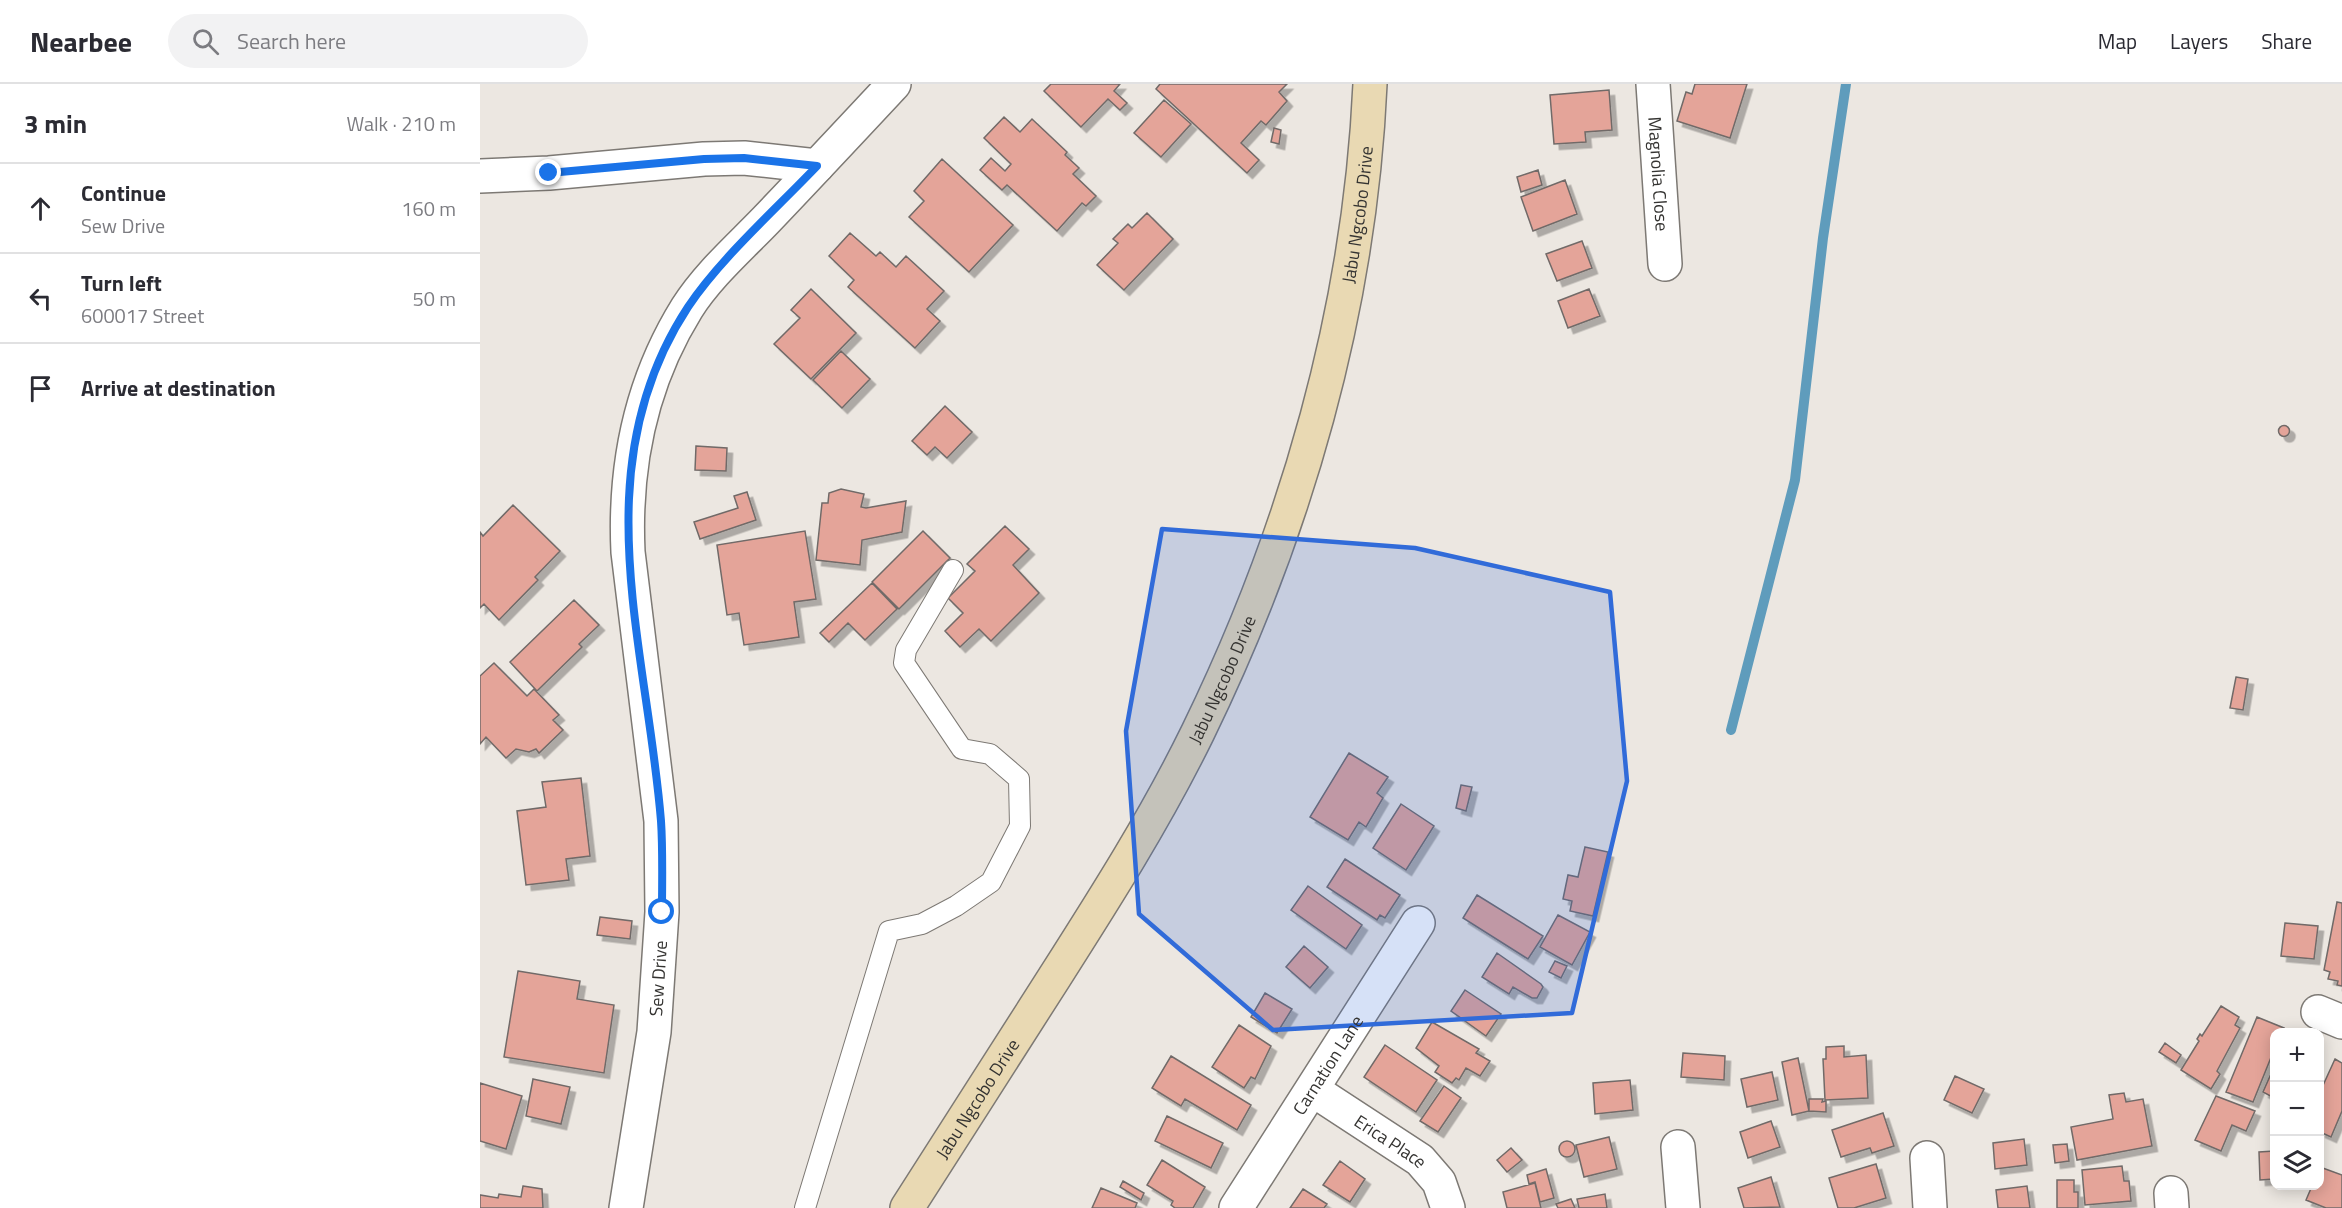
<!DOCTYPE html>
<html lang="en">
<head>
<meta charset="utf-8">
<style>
	body { margin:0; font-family:"Titillium Web",sans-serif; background:#f2f2f3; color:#2b2b33 }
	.controls { position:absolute; right:18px; bottom:18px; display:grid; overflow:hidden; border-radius:12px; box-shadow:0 3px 15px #0003 }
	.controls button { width:54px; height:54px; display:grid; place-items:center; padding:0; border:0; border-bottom:2px solid #e1e1e2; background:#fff; color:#2b2b33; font:30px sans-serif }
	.stop { position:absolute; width:18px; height:18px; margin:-14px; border:4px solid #1a73e8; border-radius:50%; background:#fff }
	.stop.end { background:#1a73e8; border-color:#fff; box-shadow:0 2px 6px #0008 }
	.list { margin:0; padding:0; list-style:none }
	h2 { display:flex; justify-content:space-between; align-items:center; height:78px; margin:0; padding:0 24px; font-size:26px }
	h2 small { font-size:20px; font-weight:400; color:#7c7c81 }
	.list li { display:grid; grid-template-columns:39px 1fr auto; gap:18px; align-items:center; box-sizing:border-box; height:90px; padding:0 24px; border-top:2px solid #e1e1e2 }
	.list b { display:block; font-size:22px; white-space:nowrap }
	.list p { margin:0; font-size:20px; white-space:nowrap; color:#7c7c81 }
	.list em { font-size:20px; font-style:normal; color:#7c7c81 }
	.icon { flex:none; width:33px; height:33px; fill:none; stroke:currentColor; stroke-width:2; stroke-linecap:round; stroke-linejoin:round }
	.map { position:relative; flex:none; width:1862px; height:1124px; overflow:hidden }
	header { display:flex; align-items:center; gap:36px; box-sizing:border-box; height:84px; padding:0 30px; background:#fff; border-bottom:2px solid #e1e1e2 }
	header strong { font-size:28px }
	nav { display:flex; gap:33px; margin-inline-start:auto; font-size:21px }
	.search { width:420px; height:54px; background:#f2f2f3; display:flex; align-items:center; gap:15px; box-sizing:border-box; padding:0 21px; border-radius:33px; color:#7c7c81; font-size:22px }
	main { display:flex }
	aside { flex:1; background:#fff }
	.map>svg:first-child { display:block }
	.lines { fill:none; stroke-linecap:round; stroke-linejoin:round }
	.stream { stroke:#5f9cbc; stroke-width:10 }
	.building { fill:#e4a499; stroke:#716a68; stroke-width:1.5; filter:url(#shadow) }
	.lane-casing { stroke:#7d7974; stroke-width:22 }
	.street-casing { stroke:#7d7974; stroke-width:36 }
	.secondary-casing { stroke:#7d7974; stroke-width:36 }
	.lane { stroke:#fff; stroke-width:20 }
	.street { stroke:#fff; stroke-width:33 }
	.secondary { stroke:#e9d9b3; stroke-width:33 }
	.route { stroke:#1a73e8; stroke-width:8 }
	.marked { fill:#316bd9; fill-opacity:0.2; stroke:#316bd9; stroke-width:4.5; stroke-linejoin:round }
	.labels { text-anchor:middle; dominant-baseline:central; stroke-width:4.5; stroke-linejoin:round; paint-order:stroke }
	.street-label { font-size:18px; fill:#353432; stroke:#fff }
</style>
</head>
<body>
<header>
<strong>Nearbee</strong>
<div class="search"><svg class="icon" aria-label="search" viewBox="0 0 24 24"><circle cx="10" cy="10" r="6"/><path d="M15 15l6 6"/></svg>Search here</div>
<nav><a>Map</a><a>Layers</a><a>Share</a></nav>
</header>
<main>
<aside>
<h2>3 min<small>Walk · 210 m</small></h2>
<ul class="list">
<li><svg class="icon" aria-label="ahead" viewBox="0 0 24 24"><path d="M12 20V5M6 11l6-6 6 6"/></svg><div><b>Continue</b><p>Sew Drive</p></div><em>160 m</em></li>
<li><svg class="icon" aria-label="left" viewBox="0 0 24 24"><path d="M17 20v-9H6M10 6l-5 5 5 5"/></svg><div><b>Turn left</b><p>600017 Street</p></div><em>50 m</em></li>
<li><svg class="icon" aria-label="arrive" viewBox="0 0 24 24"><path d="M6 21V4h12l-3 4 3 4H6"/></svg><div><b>Arrive at destination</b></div></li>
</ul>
</aside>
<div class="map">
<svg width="1862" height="1124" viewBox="0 0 1862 1124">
	<defs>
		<filter id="shadow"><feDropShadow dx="5.5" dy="5.5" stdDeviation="0" flood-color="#0004"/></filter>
	</defs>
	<rect width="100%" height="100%" fill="#ece7e1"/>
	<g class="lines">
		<path class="stream" d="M1251,646L1315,396L1343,154L1366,0"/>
	</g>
	<path class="building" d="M571,0H640L634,7L647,19L640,26L628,15L601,43L564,7Z
		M680,0H807L799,8L807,17L786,41L781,37L761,59L779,76L767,89L676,5Z
		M1215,0H1267L1250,54L1197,37L1206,8L1212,10Z
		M1129,6L1132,46L1105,48L1106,58L1074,60L1070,11Z
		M684,16L711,40L681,73L654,49Z
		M524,33L540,48L552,35L587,68L585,71L599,84L593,90L616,112L606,122L602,119L577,147L527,101L522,106L500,86L511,74L525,87L531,80L504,54Z
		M794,44L801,46L799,60L791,58Z
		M462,75L533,141L489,188L429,133L444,117L434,107Z
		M1058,86L1062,101L1041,108L1037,93Z
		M1085,96L1097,130L1053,147L1041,113Z
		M667,129L693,155L644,206L617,181L638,159L633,155L648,140L652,144Z
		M370,149L396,172L400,168L416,183L426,172L464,207L447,225L460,237L435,264L368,203L374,196L349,172Z
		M1102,157L1112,184L1077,197L1066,170Z
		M331,205L376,249L331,295L294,260L320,234L311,226Z
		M1109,205L1120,232L1088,244L1078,217Z
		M361,267L390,295L362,324L333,296Z
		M465,322L492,348L467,374L455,363L447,371L432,357Z
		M1798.5 347a5.5 5.5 0 1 1 11 0a5.5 5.5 0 1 1-11 0Z
		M216,362L247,364L246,387L215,386Z
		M361,405L384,410L381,423L386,424L426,417L422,448L382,456L380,481L336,476L342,419H348L349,409Z
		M267,408L276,436L220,455L214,438L258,424L254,412Z
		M33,421L80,467L55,493L58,496L19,536L4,520L0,524V448L3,452Z
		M525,442L549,465L533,481L559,509L511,557L499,545L480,563L465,547L483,529L468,514L495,487L487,480Z
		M325,447L336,515L314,518L319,553L264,561L259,529L247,531L237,461Z
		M443,447L470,474L419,525L392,498Z
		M392,499L417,525L385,556L368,539L349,558L340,549Z
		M94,516L119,541L99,560L102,563L57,607L30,578Z
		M14,579L47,612L54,605L79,631L73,636L83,646L59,669L56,665L49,668L36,665L26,674L6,653L0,660V592Z
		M1756,593L1768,595L1763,626L1750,624Z
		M869,669L908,693L897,709L903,714L886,743L879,738L868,756L830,733Z
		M101,694L110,772L86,775L89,796L46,801L37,727L66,723L62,698Z
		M981,701L992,703L986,727L976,724Z
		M921,720L954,742L926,786L893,764Z
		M1105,763L1128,768L1113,832L1090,827L1092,817L1083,815L1088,791L1098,793Z
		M865,775L920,811L905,834L900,831L897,836L847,803Z
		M828,802L882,841L866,865L811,826Z
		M997,811L1063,852L1048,875L983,834Z
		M1857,818L1862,819V902L1857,901L1858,897L1848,895L1850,888L1844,886Z
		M1078,831L1110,848L1092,881L1060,863Z
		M120,833L152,837L150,855L117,851Z
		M1805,839L1838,842L1834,875L1801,872Z
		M824,862L848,883L830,904L806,883Z
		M1017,869L1061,900L1063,903L1057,914H1052L1033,903L1029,910L1002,893Z
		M1075,877L1087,882L1081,894L1069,888Z
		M38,887L100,897L97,915L134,921L124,989L24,973Z
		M985,906L1021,930L1006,952L971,927Z
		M785,909L812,925L797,949L771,933Z
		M1741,922L1759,933L1755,941L1760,944L1737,987L1740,990L1731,1005L1701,986L1719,957L1717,955L1720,950L1722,952Z
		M1777,933L1804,944L1802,948H1794V966L1773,1018L1746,1008Z
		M952,938L999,965L996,969L1010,977L1000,992L986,984L979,996L976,994L972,999L955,988L959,982L936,964Z
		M759,941L791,962L775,995L771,993L764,1004L732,983Z
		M1685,959L1701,971L1696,979L1679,968Z
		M905,961L957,996L936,1028L884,993Z
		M1364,962V973L1386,971L1388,1014L1345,1016L1343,975H1346V963Z
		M1203,969L1245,972L1244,996L1201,993Z
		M691,972L771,1021L757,1046L705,1015L701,1022L672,1004Z
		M1318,974L1329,1027L1312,1031L1302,978Z
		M1855,975L1862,979V1027L1851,1053L1840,1048V1008Z
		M1794,983V1014L1783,1008Z
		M1292,988L1298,1016L1267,1023L1261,995Z
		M1475,992L1504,1005L1492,1029L1464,1016Z
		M53,995L90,1003L81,1040L46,1032Z
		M1150,996L1153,1026L1115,1030L1113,999Z
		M0,999L42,1012L26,1065L0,1057Z
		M964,1002L981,1014L958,1048L940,1037Z
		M1644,1009L1646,1018L1663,1015L1672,1062L1597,1076L1591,1043L1633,1035L1629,1011Z
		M1736,1012L1775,1027L1766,1047L1752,1041L1741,1067L1715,1056Z
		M1329,1015H1343L1342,1018L1346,1017V1028L1329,1027Z
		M1403,1029L1414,1062L1392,1069L1390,1064L1361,1073L1352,1046Z
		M687,1032L743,1059L731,1084L675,1057Z
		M1291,1037L1300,1063L1268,1074L1260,1048Z
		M1129,1053L1137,1085L1104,1093L1096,1061Z
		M1544,1055L1547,1081L1515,1085L1513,1059Z
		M1079 1065a8 8 0 1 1 16 0a8 8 0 1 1-16 0Z
		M1587,1060L1589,1077L1575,1079L1573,1061Z
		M1031,1064L1042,1076L1027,1088L1017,1076Z
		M1794,1067V1095L1780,1096L1779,1068Z
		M682,1076L725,1103L713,1124H695L691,1121L693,1117L667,1101Z
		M860,1077L885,1095L870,1118L843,1101Z
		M1396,1080L1406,1114L1374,1124H1358L1349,1094Z
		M1642,1082L1644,1097H1649L1651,1117L1605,1121L1602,1086Z
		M1840,1083L1862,1091V1124H1846L1826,1116L1832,1102H1840Z
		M1066,1085L1074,1114L1060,1118L1055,1098L1049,1100L1047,1091Z
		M1291,1093L1300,1123L1264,1124L1258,1104Z
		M1577,1096H1594V1108H1598V1124H1577Z
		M643,1097L664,1109L661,1116L640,1103Z
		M1055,1099L1061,1124H1027L1023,1108Z
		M43,1102L62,1105L63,1124H0V1111L18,1114L19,1110L41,1113Z
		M1547,1102L1550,1124H1518L1516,1106Z
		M621,1104L657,1119L655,1124H612Z
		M823,1105L847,1120L844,1124H810Z
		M1125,1110L1127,1124H1099L1097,1115Z
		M1091,1115L1095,1124H1078L1076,1120Z"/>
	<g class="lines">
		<g class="lane-casing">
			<path id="lane" d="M325,1124L409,847L442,840L476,822L511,798L540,742L539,695L510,670L482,665L424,579L426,566L473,486"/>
		</g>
		<g class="street-casing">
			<g id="street">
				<path id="s1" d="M1173,0L1185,180"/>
				<path d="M0,92L69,89L224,75L264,74L337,82"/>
				<path d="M1838,928L1862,938"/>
				<path id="s2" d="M833,1006L940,1076L959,1098L968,1124"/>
				<path d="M1198,1063L1203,1124"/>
				<path d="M1447,1074L1450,1124"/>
				<path d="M1691,1109L1692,1124"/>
				<path id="s3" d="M146,1124L174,948L182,828L181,737L148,468C144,382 161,298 207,224C228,191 259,164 286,136C329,91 371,46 414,0"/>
				<path id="s4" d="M756,1124L938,839"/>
			</g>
		</g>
		<g class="secondary-casing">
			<g id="secondary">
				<path id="s5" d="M427,1124C476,1047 525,971 574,894C625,814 676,734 718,648C816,447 880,225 890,0"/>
			</g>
		</g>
		<use href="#lane" class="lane"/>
		<use href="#street" class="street"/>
		<use href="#secondary" class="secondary"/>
	</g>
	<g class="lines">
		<path class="route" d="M69,89L224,75L264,74L337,82C296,125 240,175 208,223C102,384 167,562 181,737C183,767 182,798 182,828"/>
	</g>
	<path class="marked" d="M682,445L935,464L1130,508L1147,697L1092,929L793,946L659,830L646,647Z"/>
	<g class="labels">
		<g class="street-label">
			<text stroke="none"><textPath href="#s1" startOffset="90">Magnolia Close</textPath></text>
			<text stroke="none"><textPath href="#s5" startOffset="1102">Jabu Ngcobo Drive</textPath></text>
			<text stroke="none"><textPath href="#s5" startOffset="616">Jabu Ngcobo Drive</textPath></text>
			<text stroke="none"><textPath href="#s3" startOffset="232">Sew Drive</textPath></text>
			<text stroke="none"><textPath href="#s4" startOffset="170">Carnation Lane</textPath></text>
			<text stroke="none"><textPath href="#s5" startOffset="130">Jabu Ngcobo Drive</textPath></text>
			<text stroke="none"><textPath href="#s2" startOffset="93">Erica Place</textPath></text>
		</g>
	</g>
</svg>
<div class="controls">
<button>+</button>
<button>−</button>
<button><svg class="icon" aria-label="layers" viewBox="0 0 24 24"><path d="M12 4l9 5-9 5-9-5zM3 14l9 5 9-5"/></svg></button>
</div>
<div class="stop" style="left:182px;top:828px"></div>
<div class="stop end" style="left:69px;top:89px"></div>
</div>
</main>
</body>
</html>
